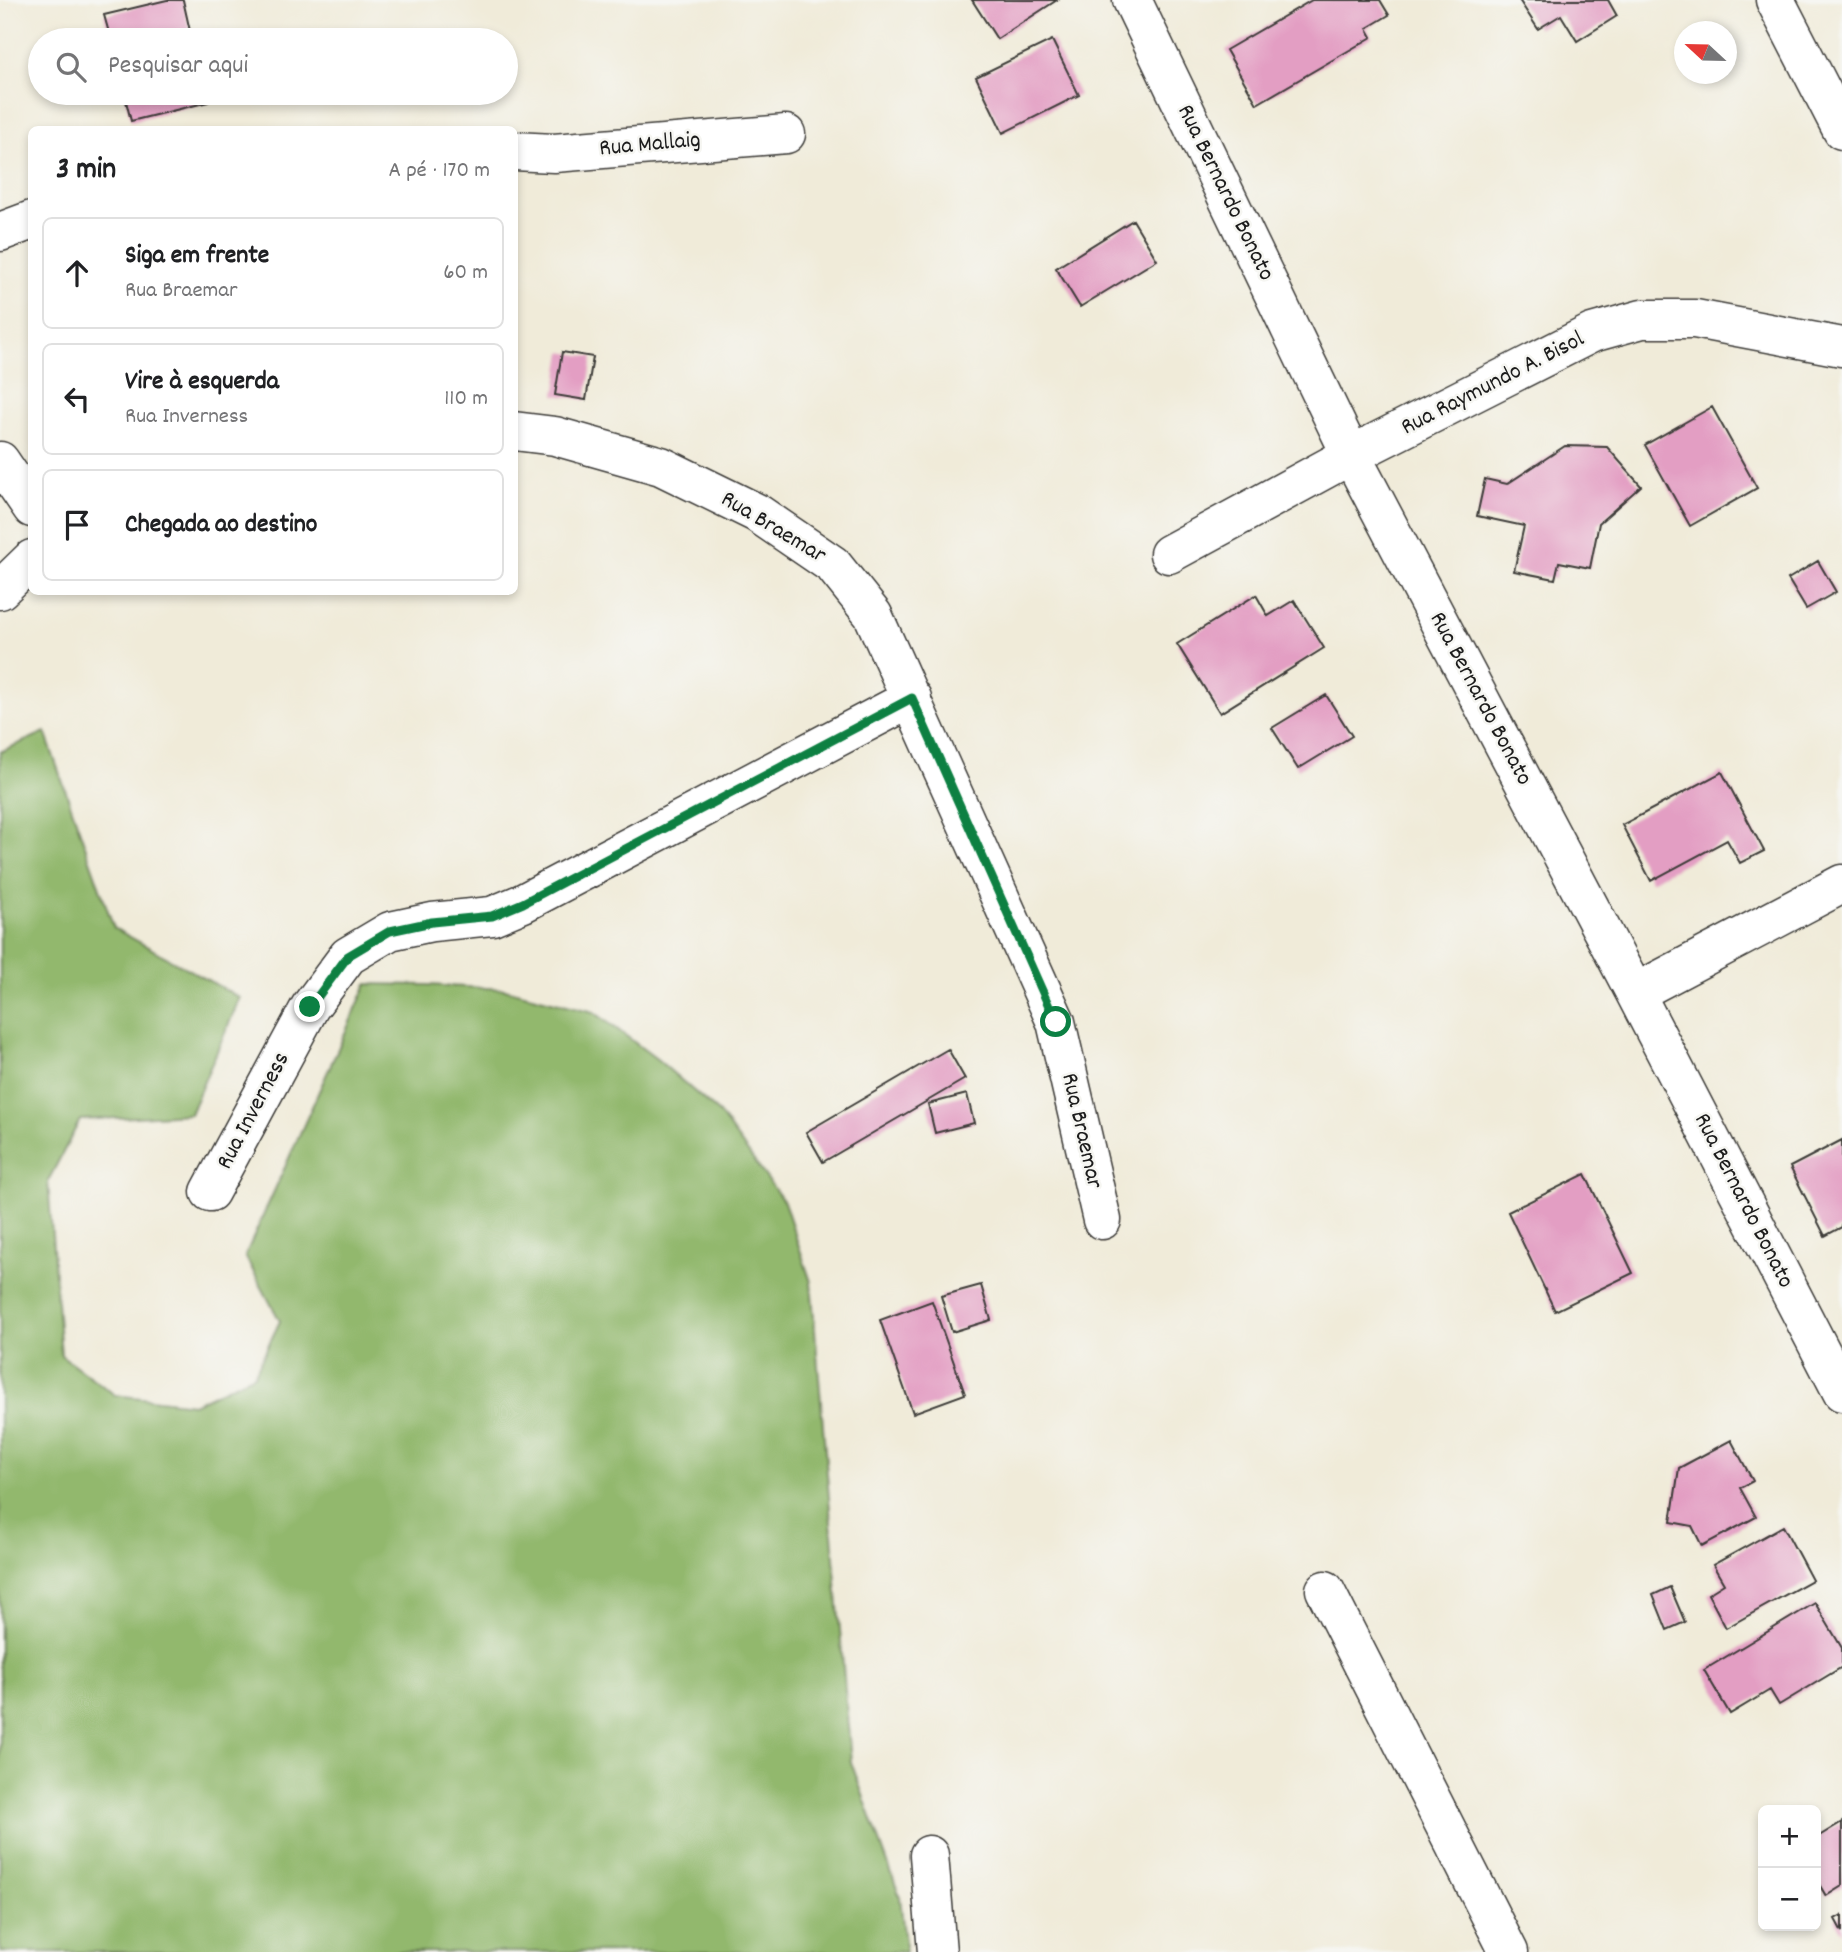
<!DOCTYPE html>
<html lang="pt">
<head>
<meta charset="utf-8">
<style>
	body { margin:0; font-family:Dekko,sans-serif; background:#f2f2f2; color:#202124 }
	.controls { position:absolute; right:21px; bottom:21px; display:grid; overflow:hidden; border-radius:10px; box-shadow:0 4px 10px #0003 }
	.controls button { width:63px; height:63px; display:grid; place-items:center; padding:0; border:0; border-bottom:2px solid #e0e0e0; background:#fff; color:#202124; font:35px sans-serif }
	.compass { position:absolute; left:1674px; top:21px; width:63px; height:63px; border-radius:50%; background:#fff; box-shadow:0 4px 10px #0003; rotate:292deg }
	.stop { position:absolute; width:21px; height:21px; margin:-16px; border:5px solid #0b8043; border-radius:50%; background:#fff }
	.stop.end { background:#0b8043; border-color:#fff; box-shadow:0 2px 7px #0008 }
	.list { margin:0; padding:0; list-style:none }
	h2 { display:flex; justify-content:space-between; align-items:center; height:91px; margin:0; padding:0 28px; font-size:30px }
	h2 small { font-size:23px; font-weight:400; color:#757577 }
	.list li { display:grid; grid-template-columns:46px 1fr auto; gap:21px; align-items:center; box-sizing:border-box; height:112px; margin:0 14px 14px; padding:0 14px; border:2px solid #e0e0e0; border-radius:10px }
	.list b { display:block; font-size:26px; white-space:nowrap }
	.list p { margin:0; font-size:23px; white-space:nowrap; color:#757577 }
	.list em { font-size:23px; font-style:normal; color:#757577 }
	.icon { flex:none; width:38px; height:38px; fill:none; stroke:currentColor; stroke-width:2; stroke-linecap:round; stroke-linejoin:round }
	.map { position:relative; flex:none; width:1842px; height:1952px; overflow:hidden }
	.search { position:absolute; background:#fff; box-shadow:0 4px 10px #0003; left:28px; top:28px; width:490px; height:77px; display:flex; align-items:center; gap:18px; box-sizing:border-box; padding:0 24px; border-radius:38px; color:#757577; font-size:26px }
	.panel { position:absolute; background:#fff; box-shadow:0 4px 10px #0003; left:28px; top:126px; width:490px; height:469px; border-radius:10px }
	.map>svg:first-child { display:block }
	.forest { fill:#92b86d; stroke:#576a44; stroke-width:2 }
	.building { fill:#e39ec3 }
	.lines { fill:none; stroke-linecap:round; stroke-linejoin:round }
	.minor-casing { stroke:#3c3b38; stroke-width:41 }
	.minor { stroke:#fff; stroke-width:38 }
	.route { stroke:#0b8043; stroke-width:9 }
	.labels { text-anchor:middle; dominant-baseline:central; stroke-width:5; stroke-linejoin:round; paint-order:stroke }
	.street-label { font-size:24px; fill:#1c1c1c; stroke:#f6f6f2 }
</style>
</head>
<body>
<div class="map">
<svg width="1842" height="1952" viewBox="0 0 1842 1952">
	<rect width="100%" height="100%" fill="#f6f6f2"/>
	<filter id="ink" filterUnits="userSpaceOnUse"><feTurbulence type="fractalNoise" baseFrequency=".0143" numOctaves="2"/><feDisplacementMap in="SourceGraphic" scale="14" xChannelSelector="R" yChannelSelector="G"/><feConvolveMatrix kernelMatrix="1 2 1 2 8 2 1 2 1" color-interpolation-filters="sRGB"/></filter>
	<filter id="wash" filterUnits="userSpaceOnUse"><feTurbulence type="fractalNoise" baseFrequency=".00686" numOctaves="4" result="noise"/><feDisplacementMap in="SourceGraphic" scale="28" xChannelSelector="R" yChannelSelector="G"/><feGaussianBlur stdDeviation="1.57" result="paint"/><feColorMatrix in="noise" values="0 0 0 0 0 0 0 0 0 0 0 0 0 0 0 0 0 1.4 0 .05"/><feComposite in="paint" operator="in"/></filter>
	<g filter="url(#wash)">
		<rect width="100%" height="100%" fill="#f0ebd9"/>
		<path class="forest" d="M45,732L114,928L240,998L190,1114L80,1120L48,1181L61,1355L115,1395L193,1404L254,1375L280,1321L245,1256L367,984L428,985L505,989L594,1012L658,1060L719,1113L784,1202L811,1282L851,1762L900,1897L906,1952H0V752Z"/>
		<g id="blocks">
			<path class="building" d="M167,0H183L192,40H111L104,15Z
				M972,0H1057L997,39Z
				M1312,0H1380L1389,15L1367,28L1372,37L1257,104L1226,50Z
				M1519,0H1608L1617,16L1577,41L1561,15L1538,29Z
				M1052,40L1079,95L1003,133L976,77Z
				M124,93H205L208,102L131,121Z
				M1133,220L1157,260L1080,307L1056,268Z
				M562,352L593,357L586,400L555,395Z
				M1712,407L1757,488L1690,526L1645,445Z
				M1565,446L1607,447L1641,486L1599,523L1590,568L1559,562L1555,579L1514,571L1524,526L1477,516L1485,479L1507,484Z
				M1818,561L1836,592L1806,609L1788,579Z
				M1256,595L1268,616L1294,600L1324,648L1220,713L1177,644Z
				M1326,695L1352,736L1298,769L1272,728Z
				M1722,772L1764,851L1740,863L1727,840L1651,881L1622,825Z
				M948,1049L965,1079L823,1162L806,1132Z
				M967,1094L974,1123L935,1133L928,1104Z
				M1842,1140V1227L1825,1236L1790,1167Z
				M1585,1174L1633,1273L1555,1311L1508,1212Z
				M981,1285L991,1320L952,1332L941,1296Z
				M932,1301L965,1394L913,1413L880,1320Z
				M1731,1440L1753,1481L1740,1488L1756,1517L1702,1546L1692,1526L1671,1522L1679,1468Z
				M1783,1526L1812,1580L1726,1628L1708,1594L1724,1584L1713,1565Z
				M1670,1587L1685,1622L1667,1630L1653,1595Z
				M1815,1603L1842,1648V1667L1779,1705L1770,1690L1730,1714L1704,1670Z
				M1842,1822V1886L1826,1896L1816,1879V1838Z
				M1842,1915V1932L1835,1919Z"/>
		</g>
	</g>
	<g filter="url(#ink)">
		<use href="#blocks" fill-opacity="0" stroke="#3c3b38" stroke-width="2"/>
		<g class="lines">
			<g class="minor-casing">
				<path id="minor" d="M1132,0L1351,455L1635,993L1842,1392
					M1775,0L1842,130
					M514,151L554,153L786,134
					M0,232L32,220
					M514,431L555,436L661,466L757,513L833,565L873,615L1056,1022L1102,1220
					M0,461L32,508
					M1169,554L1351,455L1592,333L1642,319H1695L1842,347
					M0,590L32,559
					M1635,993L1842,884
					M210,1192L310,1007L348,956L390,931L432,922L492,916L523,903L912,698
					M1325,1590L1509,1952
					M929,1855L937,1952"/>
			</g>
			<use href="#minor" class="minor"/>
		</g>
	</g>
	<g class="lines" filter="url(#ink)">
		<path class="route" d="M310,1007L348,956L390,931L432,922L492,916L523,903L912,698L1056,1022"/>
	</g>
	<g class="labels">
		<g class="street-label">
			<text transform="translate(650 145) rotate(-5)">Rua Mallaig</text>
			<text transform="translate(1225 193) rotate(64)">Rua Bernardo Bonato</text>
			<text transform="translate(1493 384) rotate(-27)">Rua Raymundo A. Bisol</text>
			<text transform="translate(773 528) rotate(31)">Rua Braemar</text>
			<text transform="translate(1480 699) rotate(62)">Rua Bernardo Bonato</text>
			<text transform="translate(254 1111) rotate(-62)">Rua Inverness</text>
			<text transform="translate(1081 1131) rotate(77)">Rua Braemar</text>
			<text transform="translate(1743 1201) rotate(63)">Rua Bernardo Bonato</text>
		</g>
	</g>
</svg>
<div class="controls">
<button>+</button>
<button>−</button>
</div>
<svg class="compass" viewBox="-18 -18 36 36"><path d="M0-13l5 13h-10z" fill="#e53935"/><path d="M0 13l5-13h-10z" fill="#757577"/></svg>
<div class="stop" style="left:1056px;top:1022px"></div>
<div class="stop end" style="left:310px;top:1007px"></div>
<div class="search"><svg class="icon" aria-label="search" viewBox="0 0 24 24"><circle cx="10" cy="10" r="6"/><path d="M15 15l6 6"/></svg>Pesquisar aqui</div>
<section class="panel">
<h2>3 min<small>A pé · 170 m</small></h2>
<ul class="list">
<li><svg class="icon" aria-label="ahead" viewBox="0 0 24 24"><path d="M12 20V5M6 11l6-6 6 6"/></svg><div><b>Siga em frente</b><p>Rua Braemar</p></div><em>60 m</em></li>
<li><svg class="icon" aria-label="left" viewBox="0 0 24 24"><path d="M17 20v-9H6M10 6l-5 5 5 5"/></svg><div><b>Vire à esquerda</b><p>Rua Inverness</p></div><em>110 m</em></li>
<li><svg class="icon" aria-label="arrive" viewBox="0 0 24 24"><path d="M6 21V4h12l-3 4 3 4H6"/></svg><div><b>Chegada ao destino</b></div></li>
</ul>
</section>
</div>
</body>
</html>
